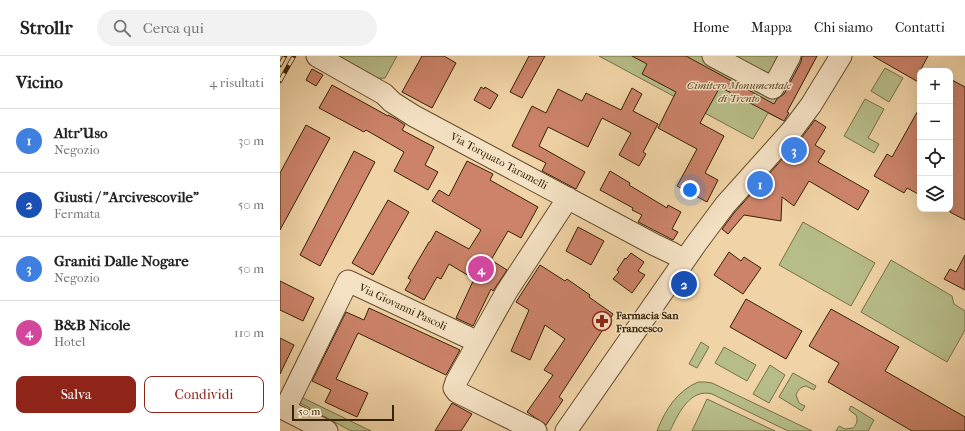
<!DOCTYPE html>
<html lang="it">
<head>
<meta charset="utf-8">
<style>
	body { margin:0; font-family:"IM FELL French Canon",serif; background:#f2f2f2; color:#222 }
	.controls { position:absolute; right:12px; top:12px; display:grid; overflow:hidden; border-radius:8px; box-shadow:0 4px 16px #0002 }
	.controls button { width:36px; height:36px; display:grid; place-items:center; padding:0; border:0; border-bottom:1px solid #e0e0e0; background:#fff; color:#222; font:20px sans-serif }
	.scale { position:absolute; left:12px; bottom:10px; width:102px; box-sizing:border-box; padding-left:4px; border:2px solid #372204; border-top:0; font-size:11px; line-height:14px; white-space:nowrap; color:#372204; -webkit-text-stroke:3px #f5e2c5; paint-order:stroke }
	.you { position:absolute; left:410px; top:134px; width:14px; height:14px; margin:-10px; border:3px solid #fff; border-radius:50%; background:#1a73e8; box-shadow:0 0 0 6px #1a73e833 }
	.badge { display:grid; place-items:center; width:26px; height:26px; border-radius:50%; background:#8f2418; color:#fff; font-size:13px; font-weight:700 }
	.pin { position:absolute; translate:-50% -50%; border:2px solid #fff; box-shadow:0 1px 4px #0006 }
	.list { margin:0; padding:0; list-style:none }
	h2 { display:flex; justify-content:space-between; align-items:center; height:52px; margin:0; padding:0 16px; font-size:17px }
	h2 small { font-size:13px; font-weight:400; color:#767676 }
	.list li { display:grid; grid-template-columns:26px 1fr auto; gap:12px; align-items:center; box-sizing:border-box; height:64px; padding:0 16px; border-top:1px solid #e0e0e0 }
	.list b { display:block; font-size:15px; white-space:nowrap }
	.list p { margin:0; font-size:13px; white-space:nowrap; color:#767676 }
	.list em { font-size:13px; font-style:normal; color:#767676 }
	.actions { display:flex; gap:8px; padding:12px 16px }
	.actions a { flex:1; padding:9px 0; border:1px solid #8f2418; border-radius:8px; text-align:center; font-size:14px; color:#8f2418 }
	.actions .main { background:#8f2418; color:#fff }
	.icon { flex:none; width:22px; height:22px; fill:none; stroke:currentColor; stroke-width:2; stroke-linecap:round; stroke-linejoin:round }
	.map { position:relative; flex:none; width:685px; height:375px; overflow:hidden }
	header { display:flex; align-items:center; gap:24px; box-sizing:border-box; height:56px; padding:0 20px; background:#fff; border-bottom:1px solid #e0e0e0 }
	header strong { font-size:19px }
	nav { display:flex; gap:22px; margin-inline-start:auto; font-size:14px }
	.search { width:280px; height:36px; background:#f2f2f2; display:flex; align-items:center; gap:10px; box-sizing:border-box; padding:0 14px; border-radius:22px; color:#767676; font-size:15px }
	main { display:flex }
	aside { flex:1; background:#fff }
	.map>svg:first-child { display:block }
	.green { fill:#b7bd89; stroke:#777046 }
	.building { fill:#cc836a; stroke:#372204 }
	.lines { fill:none; stroke-linecap:round; stroke-linejoin:round }
	.minor-casing { stroke:#654e2c; stroke-width:23 }
	.minor { stroke:#f5e2c5; stroke-width:21 }
	.rail-casing { stroke:#372204; stroke-width:4.5 }
	.rail { stroke:#f5e2c5; stroke-width:3; stroke-dasharray:9; stroke-linecap:butt }
	.labels { text-anchor:middle; dominant-baseline:central; stroke-width:3; stroke-linejoin:round; paint-order:stroke }
	.park-label { font-size:11px; font-style:italic; fill:#574925; stroke:#f5e2c5 }
	.street-label { font-size:11px; fill:#372204; stroke:#f5e2c5 }
	.poi-label { font-size:11px; font-weight:bold; fill:#372204; stroke:#f5e2c5; text-anchor:start }
</style>
</head>
<body>
<header>
<strong>Strollr</strong>
<div class="search"><svg class="icon" aria-label="search" viewBox="0 0 24 24"><circle cx="10" cy="10" r="6"/><path d="M15 15l6 6"/></svg>Cerca qui</div>
<nav><a>Home</a><a>Mappa</a><a>Chi siamo</a><a>Contatti</a></nav>
</header>
<main>
<aside>
<h2>Vicino<small>4 risultati</small></h2>
<ul class="list">
<li><span class="badge" style="background:#3f7fe0">1</span><div><b>Altr'Uso</b><p>Negozio</p></div><em>30 m</em></li>
<li><span class="badge" style="background:#1a4fb4">2</span><div><b>Giusti / &quot;Arcivescovile&quot;</b><p>Fermata</p></div><em>50 m</em></li>
<li><span class="badge" style="background:#3f7fe0">3</span><div><b>Graniti Dalle Nogare</b><p>Negozio</p></div><em>50 m</em></li>
<li><span class="badge" style="background:#d1479c">4</span><div><b>B&amp;B Nicole</b><p>Hotel</p></div><em>110 m</em></li>
</ul>
<div class="actions"><a class="main">Salva</a><a>Condividi</a></div>
</aside>
<div class="map">
<svg width="685" height="375" viewBox="0 0 685 375">
	<rect width="100%" height="100%" fill="#f0d3a6"/>
	<filter id="stains"><feTurbulence type="fractalNoise" baseFrequency=".005" numOctaves="4"/><feColorMatrix values="0 0 0 0 .2 0 0 0 0 .09 0 0 0 0 .02 0 0 0 .5 -.17"/></filter>
	<radialGradient id="worn" r=".72"><stop offset=".6" stop-color="#630" stop-opacity="0"/><stop offset="1" stop-color="#630" stop-opacity=".3"/></radialGradient>
	<path class="green" d="M48,0H117L105,22L88,23Z
		M319,0H537L502,64L488,57L473,83Z
		M605,12L623,22L609,46L591,35Z
		M585,43L604,53L588,82L599,88L594,97L564,80Z
		M523,166L595,207L571,250L499,209Z
		M611,204L672,240L674,248L685,255V274L667,306L581,256Z
		M421,286L429,291L417,312L409,308Z
		M444,291L476,309L467,325L435,307Z
		M490,309L505,319L489,347L473,338Z
		M513,317L536,330L534,334L526,330C520,331 518,334 516,339L519,347L525,350L522,355L499,341Z
		M418,326H425L432,327L532,375H508L432,338C410,332 398,358 390,375H377C385,354 397,335 418,326Z
		M19,340L91,375H71L40,358L33,360L27,357L30,352L16,345Z
		M427,343L495,375H412Z
		M571,350L594,364L588,375H556L559,370L565,373L573,372C577,368 578,364 576,359L569,354Z"/>
	<path class="building" d="M142,0H164L176,7L152,52L122,36Z
		M249,0H265L242,42L230,36Z
		M352,0H406L494,48L497,43L504,38L521,6L522,0H537L507,56L509,57L504,65L440,31L420,67L444,80L425,117L438,124L427,146L397,130L417,93L378,72L396,36L362,18L367,8Z
		M593,0H648L640,15V27Z
		M32,13L43,19L36,30L26,24Z
		M670,23L685,31V164L670,156Z
		M52,29L108,60V59L116,63L125,69L122,74L154,91L145,109L158,116L148,134L114,115L124,96L86,74L84,76L39,52Z
		M201,31L204,33L205,31L218,39L210,53L194,44Z
		M352,32L362,38L353,55L378,68L363,96L366,98L359,110L339,99L351,77L322,62L308,91L268,71L259,90L305,116L296,133L262,115L266,107L232,90L252,50L266,57L278,33L302,45L306,37L341,54Z
		M640,51V139L627,132L624,137L594,120L607,98L612,101Z
		M535,64L546,71L535,89L545,95L538,106L589,135L578,154L529,125L514,150L502,141L501,165L464,159L448,178L442,173L454,157L522,81Z
		M26,69L50,82L0,174V117Z
		M74,95L95,106L40,210L20,199Z
		M187,105L213,118L210,124L258,151L241,182L228,175L211,204L227,214L213,235L211,233L193,270L176,262L194,223L169,208L161,223L157,221L144,244L125,234L131,224L128,222L149,186H150L156,175L189,193L201,174L152,145L159,134L169,140Z
		M330,115L350,127L349,129L387,152L388,149L401,156L392,173L398,176L393,184L358,166L362,159L352,154L353,152L320,134Z
		M108,144L129,156L93,219L72,207Z
		M298,171L324,185L311,209L286,195Z
		M449,196L461,205L464,201L481,212L463,238L434,219Z
		M351,197L364,206L358,215L365,219L352,237L333,223L339,216L337,214L345,202L346,203Z
		M685,199V234L664,223L670,213L676,216Z
		M260,209L285,225L287,223L310,239L309,241L333,258L279,341L283,344L266,369L247,356L273,319L264,314L285,283L265,269L250,304L231,295L249,254L236,246Z
		M0,225L34,242L23,265L0,254Z
		M466,243L522,275L506,303L450,271Z
		M89,252L180,294L166,319L78,277L56,323L88,337L77,361L45,346L51,334L32,325L66,256L84,264Z
		M551,253L619,291L605,315L685,361V375H632L548,326L559,307L529,290Z
		M0,282L14,289L0,318Z
		M172,347L192,358L181,375H155Z"/>
	<g class="lines">
		<g class="minor-casing">
			<path id="minor" d="M37,0L104,38L112,46L134,60L375,189L392,197L404,204
				M433,0L493,32L510,0
				M0,351L47,375
				M5,353L68,225L198,286
				M256,375L177,336L174,332L176,326L227,235L288,142
				M286,375L416,188L445,149L513,73L531,49L561,0"/>
		</g>
		<use href="#minor" class="minor"/>
		<g class="rail-casing">
			<path id="rail" d="M0,9L5,0
				M0,25L14,0"/>
		</g>
		<use href="#rail" class="rail"/>
	</g>
	<defs>
		<g id="pharmacy-ring" transform="scale(1)"><circle r="9.5" fill="#f5e2c5" stroke="#8f2418" stroke-width="1.5"/><path d="M-2-6h4v4h4v4h-4v4h-4v-4h-4v-4h4Z" fill="#8f2418"/></g>
	</defs>
	<g fill-rule="evenodd">
		<use href="#pharmacy-ring" x="322" y="265"/>
	</g>
	<g class="labels">
		<g class="park-label">
			<text x="459" y="29">Cimitero Monumentale<tspan x="459" dy="13">di Trento</tspan></text>
		</g>
		<g class="street-label">
			<text transform="translate(219 105) rotate(28)">Via Torquato Taramelli</text>
			<text transform="translate(123 251) rotate(25)">Via Giovanni Pascoli</text>
		</g>
		<g class="poi-label">
			<text x="336" y="259">Farmacia San<tspan x="336" dy="13">Francesco</tspan></text>
		</g>
	</g>
	<rect width="100%" height="100%" filter="url(#stains)"/>
	<rect width="100%" height="100%" fill="url(#worn)"/>
</svg>
<div class="controls">
<button>+</button>
<button>−</button>
<button><svg class="icon" aria-label="locate" viewBox="0 0 24 24"><circle cx="12" cy="12" r="6"/><path d="M12 2v4M12 18v4M2 12h4M18 12h4"/></svg></button>
<button><svg class="icon" aria-label="layers" viewBox="0 0 24 24"><path d="M12 4l9 5-9 5-9-5zM3 14l9 5 9-5"/></svg></button>
</div>
<div class="scale">50 m</div>
<div class="you"></div>
<div class="pin badge" style="left:480px;top:128px;background:#3f7fe0">1</div>
<div class="pin badge" style="left:404px;top:228px;background:#1a4fb4">2</div>
<div class="pin badge" style="left:514px;top:94px;background:#3f7fe0">3</div>
<div class="pin badge" style="left:201px;top:213px;background:#d1479c">4</div>
</div>
</main>
</body>
</html>
